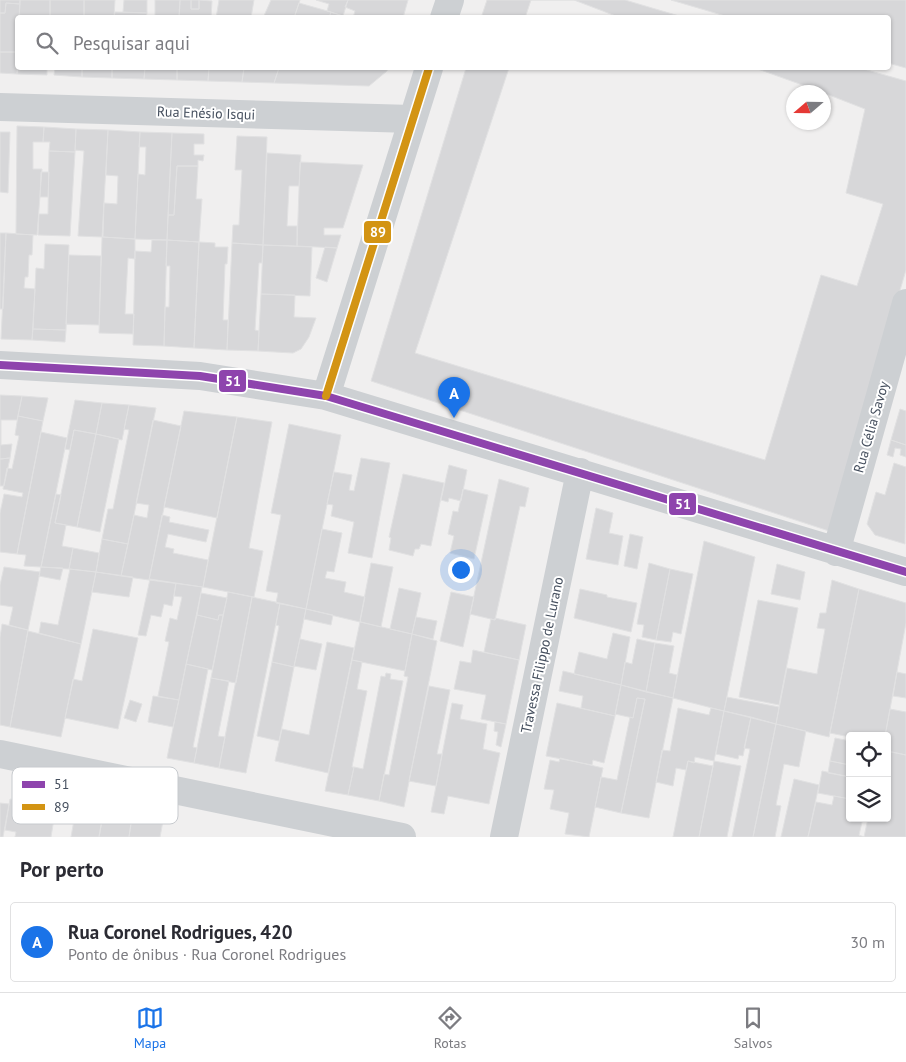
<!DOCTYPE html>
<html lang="pt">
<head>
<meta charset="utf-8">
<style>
	body { margin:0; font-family:"PT Sans",sans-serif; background:#f7f7f7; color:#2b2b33 }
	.controls { position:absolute; right:15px; bottom:15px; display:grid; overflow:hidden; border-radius:5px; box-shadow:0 1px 4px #0004 }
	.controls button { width:45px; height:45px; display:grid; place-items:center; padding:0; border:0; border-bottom:1px solid #e1e1e2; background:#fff; color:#2b2b33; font:25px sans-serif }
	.compass { position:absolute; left:786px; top:85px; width:45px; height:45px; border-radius:50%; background:#fff; box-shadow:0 1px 4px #0004; rotate:250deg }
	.you { position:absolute; left:460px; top:569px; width:18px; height:18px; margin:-12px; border:4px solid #fff; border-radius:50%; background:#1a73e8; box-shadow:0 0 0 8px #1a73e833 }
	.badge { display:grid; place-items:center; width:32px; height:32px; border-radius:50%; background:#1a73e8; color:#fff; font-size:16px; font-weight:700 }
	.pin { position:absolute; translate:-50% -41px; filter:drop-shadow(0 1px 2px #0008) }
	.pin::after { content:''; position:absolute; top:26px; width:18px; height:15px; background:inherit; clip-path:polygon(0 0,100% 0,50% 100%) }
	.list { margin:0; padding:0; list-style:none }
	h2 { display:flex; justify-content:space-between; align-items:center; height:65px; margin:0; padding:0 20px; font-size:21px }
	h2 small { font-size:16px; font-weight:400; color:#7c7c81 }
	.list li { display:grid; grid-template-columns:32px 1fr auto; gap:15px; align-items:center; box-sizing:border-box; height:80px; margin:0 10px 10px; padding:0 10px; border:1px solid #e1e1e2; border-radius:5px }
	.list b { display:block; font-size:19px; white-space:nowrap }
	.list p { margin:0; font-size:16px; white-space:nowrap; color:#7c7c81 }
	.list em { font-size:16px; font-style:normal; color:#7c7c81 }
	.icon { flex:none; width:28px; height:28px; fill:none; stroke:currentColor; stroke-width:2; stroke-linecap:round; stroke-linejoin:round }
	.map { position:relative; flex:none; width:906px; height:837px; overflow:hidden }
	.search { position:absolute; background:#fff; box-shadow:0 1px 4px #0004; left:15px; right:15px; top:15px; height:55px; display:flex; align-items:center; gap:12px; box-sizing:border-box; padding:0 18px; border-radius:5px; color:#7c7c81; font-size:19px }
	.sheet { height:155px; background:#fff }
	nav { display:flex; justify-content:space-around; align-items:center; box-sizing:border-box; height:70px; border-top:1px solid #e1e1e2; background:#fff; font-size:14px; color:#7c7c81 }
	nav a { display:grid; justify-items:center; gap:2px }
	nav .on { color:#1a73e8 }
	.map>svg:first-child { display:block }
	.building { fill:#d7d7d9; stroke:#e1e1e2; fill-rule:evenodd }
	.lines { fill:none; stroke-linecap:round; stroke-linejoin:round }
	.minor { stroke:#cdd0d3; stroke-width:28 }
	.bus-1-casing { stroke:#fff; stroke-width:11 }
	.bus-2-casing { stroke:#fff; stroke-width:11 }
	.bus-1 { stroke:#8e44ad; stroke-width:8 }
	.bus-2 { stroke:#d39413; stroke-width:8 }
	.labels { text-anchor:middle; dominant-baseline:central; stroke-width:4; stroke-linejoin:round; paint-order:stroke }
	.street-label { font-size:14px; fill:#444e5d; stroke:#fff }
	.key { fill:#fff; stroke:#c7cace; stroke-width:1 }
	.key-label { font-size:14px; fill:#444e5d }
	.line-badge { stroke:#fff; stroke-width:2 }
	.badge-label { font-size:14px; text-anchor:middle; font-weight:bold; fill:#fff }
</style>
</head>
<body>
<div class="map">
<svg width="906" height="837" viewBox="0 0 906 837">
	<rect width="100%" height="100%" fill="#f0efef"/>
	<path class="building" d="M0,0H20V4L6,3L5,13H0Z
		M20,0H50V18H19Z
		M50,0H84V18H50Z
		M84,0H115L114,18H84Z
		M124,0H147V13L123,12Z
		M155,0H180L179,18H155Z
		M180,0H191V9H199V0L212,1L211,18H179Z
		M191,0H199V9H191Z
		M219,0H254L251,18H216Z
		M271,0H300L294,18H263Z
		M316,0H348L343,16L327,11L329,4Z
		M348,0H408L403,18H353L355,11L345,7Z
		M487,0H625L686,18H481Z
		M531,0H574L621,18H525Z
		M671,0H906V68L888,63V18H732Z
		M6,3L20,4L19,18H18V52H0V13H5Z
		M299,3L331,12L329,18H294Z
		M115,12L147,13L146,18H114Z
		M331,12L343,16L348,18H329Z
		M0,52H18L17,74L0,73Z
		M18,63V68H47V75L17,74Z
		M55,68H82V77L54,75Z
		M82,68H112V78L82,77Z
		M112,68H145L144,79L112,78Z
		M145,68H177V80L144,79Z
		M177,68H209L208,81L177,80Z
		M209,68H244L242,82L208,81Z
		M244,68H279L274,83L242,82Z
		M279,68H388L387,71L369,86L274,83Z
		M466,68H860L906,81V270L829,531L371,381ZM794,92H824V122H794Z
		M509,68H755L822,92H794V122H824V93L865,109L846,193L883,204L857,286L821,275L765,460L415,353Z
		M17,126L44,127L43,142H33V169H42L37,235L16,234Z
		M44,127L76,129L75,152L49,151L50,142H43Z
		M76,129L108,130L102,237L78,236L84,151L75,150Z
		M108,130L140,132L135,239L103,237L104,203L117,204L118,176L106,175Z
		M0,132H10L8,193L0,192Z
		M140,132L172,133L167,240L135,239L138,174L145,175L146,147H139Z
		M172,133L204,134V144H194V155H204L203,161L198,160V166H177L174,215H168Z
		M237,136L267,137L263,245L232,243L233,225H239L242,170H235Z
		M49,151L75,152L70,236L38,235L39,214H48Z
		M267,153L301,155L299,186H289L287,226H297V246L263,245Z
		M300,162L363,165L343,228H324V235H341L337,248L297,246Z
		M177,166H198L196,199H202L199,242L167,240L168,215H174Z
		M41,172H49L48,197H40Z
		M0,233H6L3,309H0Z
		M6,233L33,235L32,255H29L28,277H25L24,288L35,289L32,340L1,339Z
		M102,237L135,239V259L128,258L125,314H134L133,334L99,333Z
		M152,240H167L164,346L133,345L135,251L151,252Z
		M167,240L199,242L194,348L164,346L165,307H169L170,266H166Z
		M199,242L215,243V247H228L227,264H225L223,320H228L227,350L194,348Z
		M232,243L263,245L262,263H259L255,330L259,331L258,351L227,350Z
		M45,244L69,245L66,330L33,329L36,268L44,269Z
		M263,245L312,247L310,296L261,294Z
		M325,247L337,248L327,282L316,278Z
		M69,255L101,256L99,325L66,324Z
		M261,294L295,295L294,317L316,318L309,337L301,349L293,353L258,351Z
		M33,329L66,330L65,342L32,340Z
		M0,395L22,396L17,420H1V445L12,444L10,458L0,459Z
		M22,396L48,398L43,421L18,416Z
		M75,400L102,403L96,434L74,430L70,450L65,449Z
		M102,403L129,405L122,440L96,434Z
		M129,405L156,408L128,544L102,539L108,509H113L129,430L124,429Z
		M900,409L906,411V445L891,440Z
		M184,411L237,417L217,518L164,507Z
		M18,416L43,421L17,554L0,552V513L4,494L22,497L23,493L3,489L7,468L12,469L19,436L15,435Z
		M237,417L272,422L249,548L263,551L254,597L203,587Z
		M153,420L181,426L149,580L121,576L134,515L147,518L149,505L136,503Z
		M289,424L341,435L306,609L276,603L278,593L266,591L281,515L271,513Z
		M74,430L96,434L77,527L55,523Z
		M41,432L67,438L41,567L24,566L26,555L17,554Z
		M96,434L119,439L100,532L77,527Z
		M891,440L906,445V457L900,455L901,449L895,448L893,457L887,455Z
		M10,458L4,486H0V459Z
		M361,458L390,463L372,558L348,553L354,522L331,516L333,505L327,504L334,472L352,475L349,490L354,491Z
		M894,463L906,467L905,544L875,535L867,524L876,492L885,495Z
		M449,465L467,470L461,501L449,498L448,502L441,500Z
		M403,474L444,483L431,546L421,544L419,549H415L413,556L389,550L391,538L389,537Z
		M499,479L529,488L525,507L520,506L495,620L470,614Z
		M463,489L488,495L474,559L450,553L454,536L448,534L453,511L458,512Z
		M56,494L61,495L55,523L66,525L62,546L73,548L69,569L41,567Z
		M596,508L613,513L609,533L623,536L618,565L586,559Z
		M162,515L170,517L169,522L209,530L206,542L168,534L165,547L174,549L173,553L208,560L203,587L149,580Z
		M322,529L342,533L334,572L327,571L325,578L346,582L344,592L365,597L360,622L306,609Z
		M630,534L643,537L637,569L624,566Z
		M102,539L128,544L121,576L96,572Z
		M704,541L755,557L724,711L673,698Z
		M73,548L99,553L96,572L69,569Z
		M371,563L393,567L381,627L361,622L360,620Z
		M649,563L670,569L656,640L642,637L644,625L637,624Z
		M777,564L805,572L800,600L771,594Z
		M4,567L40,572L28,630L9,625L13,607L0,605V585Z
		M41,567L63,568L60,580L39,576Z
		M70,569L96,572L81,644L39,633L41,622L58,625Z
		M670,569L693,574L681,634L673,632L671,642L656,640Z
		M96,572L133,577L129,597L92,592Z
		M150,579L176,583L172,606L164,604L161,617L151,615L146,636L138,635Z
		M832,580L859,589L829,737L776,724L787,668L817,674L825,629L817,628L820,613H826Z
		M176,583L202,587L179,700L158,696L169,642L165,641L170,618L177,620L182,597L174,596Z
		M399,588L421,593L412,634L390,629Z
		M580,589L607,595V597L637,603L631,632L574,618Z
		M859,589L906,603V623L885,736L850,737L830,733Z
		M228,592L252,597L236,683L211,678Z
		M451,592L474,597L463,647L440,641Z
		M201,593L227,598L223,615H219L218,620L197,615Z
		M252,597L280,603L246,773L219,768Z
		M758,600L798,608L779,705L739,697Z
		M280,603L306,609L294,667L272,662L279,626L276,625Z
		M306,609L333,615L331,625L304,619Z
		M197,615L218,620L219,615H223L212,670L186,664Z
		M416,617L437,621L433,639L412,634Z
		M495,618L526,625L519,660L484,652L491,619L495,620Z
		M360,622L412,634L405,671L352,660Z
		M2,624L28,630L10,727L0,725V637Z
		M93,629L138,638L118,729L65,718L73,679L82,681Z
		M28,631L81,644L61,737L10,727Z
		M613,633L630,637L621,685L574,674L579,652L607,659Z
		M412,634L437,641L404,807L379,801L384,774L389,775L408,677L404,676Z
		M300,639L322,644L316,670L294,666Z
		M637,639L655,643L646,692L621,685L625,662L632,664Z
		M327,642L354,648L328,773L275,761L282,729L309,735Z
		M655,643L674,646L669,673L677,675L673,698L646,692Z
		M473,650L519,660L506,724L481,719L486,695L454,689L460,661L471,663Z
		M352,660L362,662L357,689L367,691L352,767H354L348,795L325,791Z
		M272,662L294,667L279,741L257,736Z
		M186,664L208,669L193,747L197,748L194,763L167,758Z
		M563,671L621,685L615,716L581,708L583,696L559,691Z
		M897,672L906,674V698L893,696Z
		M386,673L391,674L390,679L403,681L379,801L348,795L354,767L363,769L381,676L385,677Z
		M211,678L229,681L218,736L225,737L219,768L194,763Z
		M621,685L673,698L649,818L621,813L645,699L637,698L633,718L615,714Z
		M429,686L450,690L437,754H442L436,786L409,781Z
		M153,696L179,700L173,727L148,722Z
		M727,697L779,707L776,724L724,711Z
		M637,698L645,699L621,813L595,807L601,777L617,780L630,717L633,718Z
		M130,700L142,704L136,722L124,718Z
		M452,703L463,705L460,719L487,724L483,749L500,753L489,804L448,796L444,814L431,812Z
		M557,703L615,716L604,763L593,760L592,765L546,756Z
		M678,708L709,715L711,708L724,711L714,761L695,757L694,763L688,761L686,770L676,768L673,786L656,782L662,750L670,751Z
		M890,709L906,712V755L887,751V736H885Z
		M724,711L751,717L743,756L739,755L738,759L716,754Z
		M751,717L776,724L753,837H732L750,749L744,748Z
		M495,722L506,724L501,747L496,745L498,732L494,731Z
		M776,724L806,731L799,767L784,764L776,805L781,806L775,837H753Z
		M835,738L850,741V765L830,761Z
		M887,751L906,755V837H864L868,818H887Z
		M560,758L603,768L589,837L565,834L569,813L550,809L554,790L544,789L550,760L559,762Z
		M688,761L713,766L699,837H673Z
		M714,761L741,766L727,837H699Z
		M830,761L850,765V777L828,773Z
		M822,771L850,777V799L818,793Z
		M794,779L819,785L808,837H781Z
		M834,796L850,799V818H863L859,835L864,837H808L816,802L832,805Z
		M10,799L56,807L51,837H15L16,832L5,830Z
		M0,803L9,804L3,837H0Z
		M105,805L133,810L129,837H99Z
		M133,810L164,816L160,837H129Z
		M75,814L102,819L99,837H71Z"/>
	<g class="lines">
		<path class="minor" d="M444,18L450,0
			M0,107L412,119
			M0,365L200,376L326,396L906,572
			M326,396L429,68
			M836,552L906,303
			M0,754L402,837
			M504,837L580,472"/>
		<g class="bus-1-casing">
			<path id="bus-1" d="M0,365L200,376L326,396L906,572"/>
		</g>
		<g class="bus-2-casing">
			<path id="bus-2" d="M326,396L429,68"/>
		</g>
		<use href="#bus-1" class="bus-1"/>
		<use href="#bus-2" class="bus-2"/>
	</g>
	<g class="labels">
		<g class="street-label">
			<text transform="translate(206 113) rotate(2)">Rua Enésio Isqui</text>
			<text transform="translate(871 427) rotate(-74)">Rua Célia Savoy</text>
			<text transform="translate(542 655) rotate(-78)">Travessa Filippo de Lurano</text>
		</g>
	</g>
	<rect x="12" y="767" width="166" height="57" rx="8" class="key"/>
	<rect x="22" y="781" width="23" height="7" fill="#8e44ad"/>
	<rect x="22" y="804" width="23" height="6" fill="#d39413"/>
	<g class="key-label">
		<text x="54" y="789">51</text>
		<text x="54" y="812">89</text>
	</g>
	<g class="line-badge">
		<rect x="363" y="220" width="29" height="24" rx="5" fill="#d39413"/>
		<rect x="218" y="369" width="29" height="24" rx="5" fill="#8e44ad"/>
		<rect x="668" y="492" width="29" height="24" rx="5" fill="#8e44ad"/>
	</g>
	<g class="badge-label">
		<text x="378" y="237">89</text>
		<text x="233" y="386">51</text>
		<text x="683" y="509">51</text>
	</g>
</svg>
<div class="controls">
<button><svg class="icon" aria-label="locate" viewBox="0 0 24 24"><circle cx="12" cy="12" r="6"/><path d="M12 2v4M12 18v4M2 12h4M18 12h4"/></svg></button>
<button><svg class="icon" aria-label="layers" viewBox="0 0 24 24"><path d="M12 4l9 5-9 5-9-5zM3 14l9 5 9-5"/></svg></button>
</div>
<svg class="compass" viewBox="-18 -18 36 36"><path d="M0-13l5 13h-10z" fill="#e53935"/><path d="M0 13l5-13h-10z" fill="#7c7c81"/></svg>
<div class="you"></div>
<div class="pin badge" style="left:454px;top:418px">A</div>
<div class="search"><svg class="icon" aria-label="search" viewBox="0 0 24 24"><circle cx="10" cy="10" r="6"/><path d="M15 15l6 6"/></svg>Pesquisar aqui</div>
</div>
<section class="sheet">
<h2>Por perto<small></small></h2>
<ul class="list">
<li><span class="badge">A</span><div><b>Rua Coronel Rodrigues, 420</b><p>Ponto de ônibus · Rua Coronel Rodrigues</p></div><em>30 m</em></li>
</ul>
</section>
<nav>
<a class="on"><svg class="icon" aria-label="map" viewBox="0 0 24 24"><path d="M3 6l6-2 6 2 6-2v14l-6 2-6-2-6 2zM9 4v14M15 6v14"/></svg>Mapa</a>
<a><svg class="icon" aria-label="directions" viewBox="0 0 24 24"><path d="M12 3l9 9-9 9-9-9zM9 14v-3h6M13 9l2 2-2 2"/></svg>Rotas</a>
<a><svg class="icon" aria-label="saved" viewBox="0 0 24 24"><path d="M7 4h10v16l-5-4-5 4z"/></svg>Salvos</a>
</nav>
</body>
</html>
